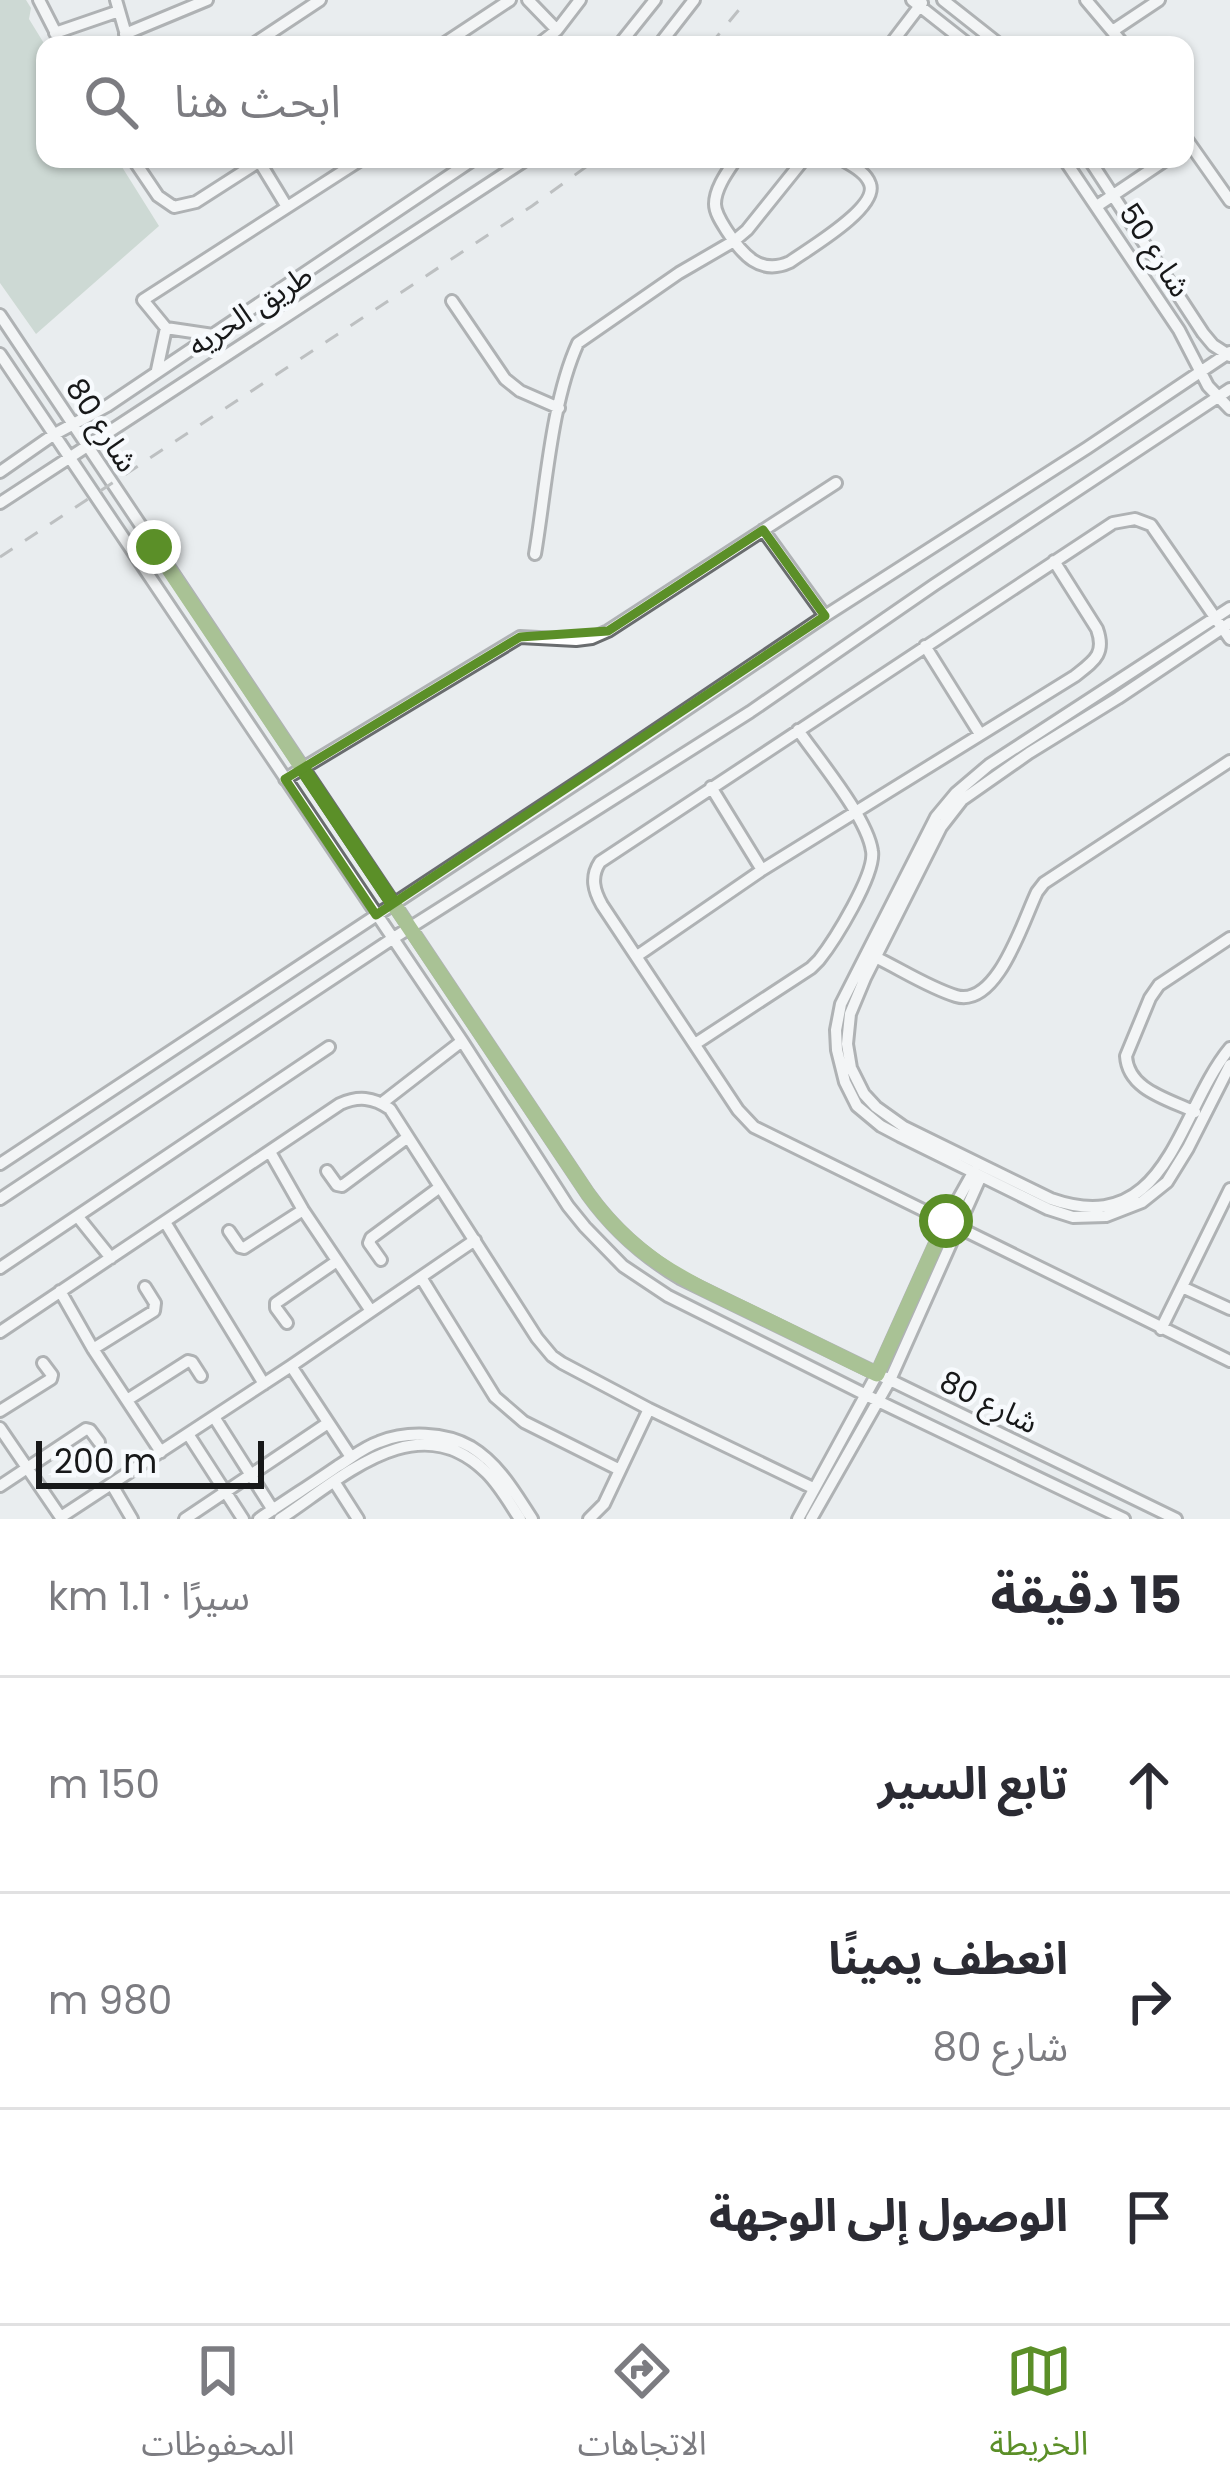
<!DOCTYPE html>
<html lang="ar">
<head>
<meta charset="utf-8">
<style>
	body { margin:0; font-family:Poppins,"Noto Sans Arabic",sans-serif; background:#f2f2f3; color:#2b2b33; direction:rtl }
	.scale { position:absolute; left:36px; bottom:30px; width:228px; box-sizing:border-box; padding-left:12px; border:6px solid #171819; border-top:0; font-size:33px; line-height:42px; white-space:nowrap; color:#171819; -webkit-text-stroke:9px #f7fafd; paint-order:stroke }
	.stop { position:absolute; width:36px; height:36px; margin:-27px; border:9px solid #5b8f28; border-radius:50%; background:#fff }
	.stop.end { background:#5b8f28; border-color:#fff; box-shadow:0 3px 12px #0008 }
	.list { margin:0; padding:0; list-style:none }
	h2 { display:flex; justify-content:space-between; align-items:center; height:156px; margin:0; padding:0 48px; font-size:51px }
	h2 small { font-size:39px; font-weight:400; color:#7c7c81 }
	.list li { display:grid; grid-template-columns:78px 1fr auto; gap:36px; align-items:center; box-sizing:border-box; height:216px; padding:0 48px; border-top:3px solid #e1e1e2 }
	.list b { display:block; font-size:45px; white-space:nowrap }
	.list p { margin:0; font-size:39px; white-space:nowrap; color:#7c7c81 }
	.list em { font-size:39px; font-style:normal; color:#7c7c81 }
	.icon { flex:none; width:66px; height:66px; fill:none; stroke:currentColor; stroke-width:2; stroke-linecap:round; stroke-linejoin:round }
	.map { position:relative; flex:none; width:1230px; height:1519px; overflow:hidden; direction:ltr }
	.search { position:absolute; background:#fff; box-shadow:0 3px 9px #0004; left:36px; right:36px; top:36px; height:132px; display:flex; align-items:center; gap:30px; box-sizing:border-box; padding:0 42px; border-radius:24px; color:#7c7c81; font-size:45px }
	.sheet { height:804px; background:#fff }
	nav { display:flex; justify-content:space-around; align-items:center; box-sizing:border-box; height:168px; border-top:3px solid #e1e1e2; background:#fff; font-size:33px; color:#7c7c81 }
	nav a { display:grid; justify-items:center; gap:6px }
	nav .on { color:#5b8f28 }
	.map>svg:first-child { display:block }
	.green { fill:#acc2b3 }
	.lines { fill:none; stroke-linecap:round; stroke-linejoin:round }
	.minor-casing { stroke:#696c6e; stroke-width:16 }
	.minor { stroke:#fff; stroke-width:10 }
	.rail { stroke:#87898b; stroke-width:3; stroke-dasharray:15 15; stroke-linecap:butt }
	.route { stroke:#5b8f28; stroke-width:15 }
	.marked { fill:none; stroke:#5b8f28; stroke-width:9; stroke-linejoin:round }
	.labels { text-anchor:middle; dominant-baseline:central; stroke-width:9; stroke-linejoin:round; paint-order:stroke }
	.street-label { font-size:30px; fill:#171819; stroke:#f7fafd }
</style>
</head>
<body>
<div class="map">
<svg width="1230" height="1519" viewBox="0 0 1230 1519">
	<rect width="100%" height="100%" fill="#e9edef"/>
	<path class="green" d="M0,0H26L31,8L29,19L45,45V159H117L159,226L36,334L0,283Z"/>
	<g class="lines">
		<g class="minor-casing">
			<path id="minor" d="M39,0L62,45
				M116,0L129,45
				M528,0L557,30
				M912,0L969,45
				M943,0L1000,45
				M1086,0L1124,45
				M1114,30L1159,0
				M55,33L119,11
				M125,34L207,0
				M252,45L320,0
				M442,45L510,0
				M538,45L557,30L580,0
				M619,45L655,0
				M659,45L694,0
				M890,45L922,3
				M1185,137L1230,201
				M133,159L158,196L174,207L196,202L263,159
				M736,159C728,171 715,188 715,204C715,213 722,223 727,231C742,254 760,276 790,262C808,249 879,208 870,184C866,172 851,165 841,159
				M1064,159L1179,330L1208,386L1230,409
				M1089,159L1203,333L1213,345L1230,356
				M259,161L287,207
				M1097,206L1167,159
				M452,301L505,379L520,391L559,408
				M0,315L588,1194C613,1229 642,1255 680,1278L1176,1519
				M213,335L166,328L143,300L362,159
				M0,354L462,1041L568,1206L585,1227L623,1266L668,1296L878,1401L1124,1519
				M157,370L166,328
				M0,472L53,435L107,406L474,159
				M0,503L527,159
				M763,530L825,616
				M535,554C546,489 551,402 578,343L679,273L734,241L747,230L804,159
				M1230,608L989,765L956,793L936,817L841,1004L836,1030L837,1050L845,1082L857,1106L881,1126L900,1136L1048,1209L1073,1217L1106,1216L1142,1202L1167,1182L1188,1148L1230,1065
				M1230,623L1118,698L1029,753L962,800L941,827L865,978L850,1014L847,1044L851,1068L864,1094L876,1107L904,1127L1051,1199C1168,1240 1177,1112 1230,1048
				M1230,639L1151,525L1135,519L1113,523L600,862C590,877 594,891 602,905L738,1110L754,1127L1230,1361
				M925,646L980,734
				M285,779L520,637L576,640L592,638L608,631L836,483
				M711,787L762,870
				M871,955C899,968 927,987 956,996C997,1008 1023,921 1037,892L1044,883L1230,761
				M637,956L762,870L1075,676C1094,661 1106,654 1097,629L1054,561
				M695,1044L811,968L819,960C834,941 876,874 872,851C867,817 818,759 798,730
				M382,1103L462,1041
				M1195,1112C1168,1099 1128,1090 1126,1056L1150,998L1159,985L1230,938
				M270,1152L303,1210L371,1311
				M0,1164L607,763L825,616L1087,448L1230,352
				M327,1171L337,1185L342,1186L408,1137
				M0,1199L392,939L750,712L934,585L1230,389
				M78,1217L111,1258
				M165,1222L264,1384
				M229,1231L240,1247L244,1248L303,1210
				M381,1260L369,1243L371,1238L440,1187
				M0,1268L329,1047
				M422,1279L495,1397L524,1422L620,1470
				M1182,1287L1230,1309
				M60,1291L93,1349L161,1452
				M287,1323L276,1308V1303L337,1261
				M1161,1329L1230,1189
				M0,1332L340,1104C358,1096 373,1097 390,1109L537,1338L552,1356L562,1363L649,1409L813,1488
				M93,1349L154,1311L155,1303L145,1287
				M291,1366L351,1457
				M127,1400L188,1361L192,1362L201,1376
				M0,1411L51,1379L52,1375L43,1363
				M214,1417L273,1510
				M0,1428L62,1519
				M188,1434L243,1519
				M335,1483L358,1519
				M112,1485L132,1519
				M0,1486L86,1429L90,1430L99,1442
				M61,1517L291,1366L475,1240
				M185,1519L328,1423
				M259,1519C285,1501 312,1484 338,1466C351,1458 364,1447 379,1442C406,1431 445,1432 471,1447C499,1464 515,1493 532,1519
				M280,1519C341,1479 418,1403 487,1473C500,1486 510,1504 520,1519
				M589,1519L604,1504L649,1409
				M798,1519L877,1374L946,1221L974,1171
				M811,1519L890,1380L981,1176"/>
		</g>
		<use href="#minor" class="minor"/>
		<path class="rail" d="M710,45L747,0
			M0,557L532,206L597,159"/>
	</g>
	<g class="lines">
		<path class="route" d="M154,547L588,1194C637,1261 687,1281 759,1316C799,1335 837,1355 877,1374L946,1221"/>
	</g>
	<path d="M0 0H1230V1519H0ZM763,530L825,616L376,915L285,779L520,637L608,631Z" fill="#e9edef" fill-opacity=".55" fill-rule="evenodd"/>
	<path class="marked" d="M763,530L825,616L376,915L285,779L520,637L608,631Z"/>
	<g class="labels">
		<g class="street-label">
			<text transform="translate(1155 250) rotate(57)">شارع 50</text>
			<text transform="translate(250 310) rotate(-33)">طريق الحريه</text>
			<text transform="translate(102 425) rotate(57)">شارع 80</text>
			<text transform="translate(989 1402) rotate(26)">شارع 80</text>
		</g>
	</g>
</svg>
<div class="scale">200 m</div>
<div class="stop" style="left:946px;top:1221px"></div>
<div class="stop end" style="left:154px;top:547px"></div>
<div class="search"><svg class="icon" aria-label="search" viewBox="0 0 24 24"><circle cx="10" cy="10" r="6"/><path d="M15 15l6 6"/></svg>ابحث هنا</div>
</div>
<section class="sheet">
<h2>15 دقيقة<small>سيرًا · 1.1 km</small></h2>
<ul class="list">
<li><svg class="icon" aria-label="ahead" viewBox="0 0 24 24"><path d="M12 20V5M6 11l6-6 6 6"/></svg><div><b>تابع السير</b></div><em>150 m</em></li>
<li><svg class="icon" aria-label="right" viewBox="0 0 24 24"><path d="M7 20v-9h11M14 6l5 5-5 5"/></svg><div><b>انعطف يمينًا</b><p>شارع 80</p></div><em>980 m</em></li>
<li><svg class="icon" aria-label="arrive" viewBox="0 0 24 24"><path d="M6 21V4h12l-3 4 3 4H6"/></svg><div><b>الوصول إلى الوجهة</b></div></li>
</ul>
</section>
<nav>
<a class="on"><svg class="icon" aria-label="map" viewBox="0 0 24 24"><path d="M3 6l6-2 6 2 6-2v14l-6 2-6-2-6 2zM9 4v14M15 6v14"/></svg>الخريطة</a>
<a><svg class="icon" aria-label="directions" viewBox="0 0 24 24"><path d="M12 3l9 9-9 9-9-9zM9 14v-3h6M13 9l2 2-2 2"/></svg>الاتجاهات</a>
<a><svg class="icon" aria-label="saved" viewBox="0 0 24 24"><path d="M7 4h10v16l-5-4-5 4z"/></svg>المحفوظات</a>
</nav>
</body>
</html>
